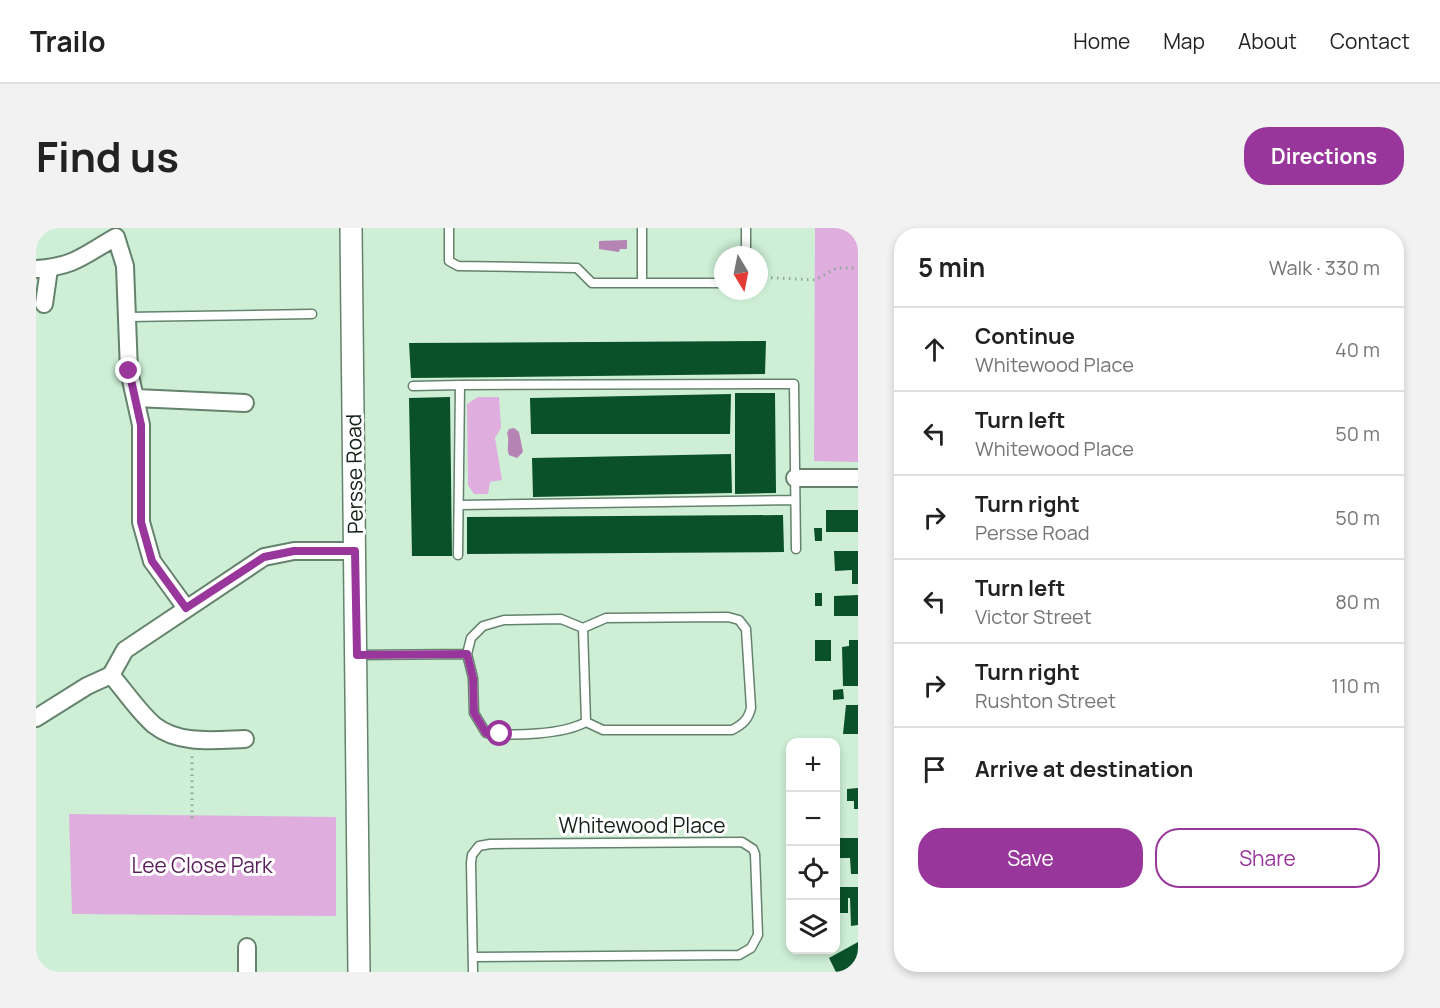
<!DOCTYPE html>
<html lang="en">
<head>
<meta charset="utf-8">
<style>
	body { margin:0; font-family:Manrope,sans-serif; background:#f2f2f2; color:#222 }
	.controls { position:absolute; right:18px; bottom:18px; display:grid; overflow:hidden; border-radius:12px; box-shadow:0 3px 9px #0003 }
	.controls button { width:54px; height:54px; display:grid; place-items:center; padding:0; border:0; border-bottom:2px solid #e0e0e0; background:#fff; color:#222; font:30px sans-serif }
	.compass { position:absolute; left:678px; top:18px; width:54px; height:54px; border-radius:50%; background:#fff; box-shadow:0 3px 9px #0003; rotate:170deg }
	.stop { position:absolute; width:18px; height:18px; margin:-14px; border:4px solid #99369c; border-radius:50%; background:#fff }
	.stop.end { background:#99369c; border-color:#fff; box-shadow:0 2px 6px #0008 }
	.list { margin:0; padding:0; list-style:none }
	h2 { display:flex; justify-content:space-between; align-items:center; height:78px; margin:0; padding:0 24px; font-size:26px }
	h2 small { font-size:20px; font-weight:400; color:#767676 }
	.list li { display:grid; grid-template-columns:39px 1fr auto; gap:18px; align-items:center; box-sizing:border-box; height:84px; padding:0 24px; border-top:2px solid #e0e0e0 }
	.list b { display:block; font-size:22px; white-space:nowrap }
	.list p { margin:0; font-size:20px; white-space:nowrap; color:#767676 }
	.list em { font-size:20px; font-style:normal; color:#767676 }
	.actions { display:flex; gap:12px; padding:18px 24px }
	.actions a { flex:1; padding:14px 0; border:2px solid #99369c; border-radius:24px; text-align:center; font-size:21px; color:#99369c }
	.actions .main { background:#99369c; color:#fff }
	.icon { flex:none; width:33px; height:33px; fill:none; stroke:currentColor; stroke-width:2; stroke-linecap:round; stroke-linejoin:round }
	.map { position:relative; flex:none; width:822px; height:744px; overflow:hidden; border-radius:24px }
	header { display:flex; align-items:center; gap:36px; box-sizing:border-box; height:84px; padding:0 30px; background:#fff; border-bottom:2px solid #e0e0e0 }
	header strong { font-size:28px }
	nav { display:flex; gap:33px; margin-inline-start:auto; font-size:21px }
	.intro { display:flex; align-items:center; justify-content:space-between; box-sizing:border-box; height:144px; padding:0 36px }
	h1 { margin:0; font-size:42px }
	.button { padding:15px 27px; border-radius:24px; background:#99369c; color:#fff; font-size:21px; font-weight:700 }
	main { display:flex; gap:36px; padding:0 36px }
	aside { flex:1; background:#fff; border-radius:24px; box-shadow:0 3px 9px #0003 }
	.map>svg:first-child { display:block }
	.green { fill:#dfadde }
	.water { fill:#b683b5 }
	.building { fill:#0a5029 }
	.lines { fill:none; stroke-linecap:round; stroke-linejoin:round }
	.service-casing { stroke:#64826c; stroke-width:11 }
	.minor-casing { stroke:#64826c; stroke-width:20 }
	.tertiary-casing { stroke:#64826c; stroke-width:24 }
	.path { stroke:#8ea794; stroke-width:3; stroke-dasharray:1.5 4.5; stroke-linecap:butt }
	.service { stroke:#fff; stroke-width:8 }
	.minor { stroke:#fff; stroke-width:16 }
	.tertiary { stroke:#fff; stroke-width:21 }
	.route { stroke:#99369c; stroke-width:8 }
	.labels { text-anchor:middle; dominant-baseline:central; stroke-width:6; stroke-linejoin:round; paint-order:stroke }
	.street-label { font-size:21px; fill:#152118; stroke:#fff }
	.park-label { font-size:21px; fill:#5b1e5d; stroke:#fff }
</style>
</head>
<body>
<header>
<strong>Trailo</strong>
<nav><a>Home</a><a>Map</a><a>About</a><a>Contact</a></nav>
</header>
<div class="intro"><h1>Find us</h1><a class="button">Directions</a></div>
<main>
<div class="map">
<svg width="822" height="744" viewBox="0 0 822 744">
	<rect width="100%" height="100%" fill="#ceefd6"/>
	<path class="green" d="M779,0H822V234L778,233Z
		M442,169H463L465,200L459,210L466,252L454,254L452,266H438L432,257L431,176Z
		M33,586L300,589V688L36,686Z"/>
	<path class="water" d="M591,12V21H584L583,24L563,21V13Z
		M478,200L483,204L487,224L481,230L473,227C470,219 474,213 471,205L473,201Z"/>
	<path class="building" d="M730,113L729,146L375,150L373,115Z
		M699,165H739L740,265L699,266Z
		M695,166L694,206H495L494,170Z
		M414,169L416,328H376L373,170Z
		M695,226L696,265L497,269L496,230Z
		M790,282H822V304H790Z
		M747,287L748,324L431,326V289Z
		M778,300H786V313H779Z
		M798,323H822V356H816V342L799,343Z
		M779,365H786V378H779Z
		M822,367V388H798V368Z
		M779,412H795V433H779Z
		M813,412H822V458H807L806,419L813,418Z
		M807,461L808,471L797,472V462Z
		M810,477H822V506H807Z
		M822,560V581H818V573H811V561Z
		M800,610H822V646H815L814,630H800Z
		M800,659H822V697L815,698L814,670H812V685H800Z
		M822,714V744H800L793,730Z"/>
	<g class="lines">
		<g class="service-casing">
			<path id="service" d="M413,0V33L422,38L541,40L556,55H687
				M606,0V55
				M710,0V27
				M91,89L276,86
				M377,158L424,157
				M423,277L759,272
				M422,327L424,157L758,156L760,321
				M547,400L550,494
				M431,426L437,450L438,485L450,505C477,508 526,507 550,494
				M321,427L431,426L435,410L447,398L468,392L525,391L547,400L570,390L692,389L703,392L710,401L715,480C712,492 707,496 696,502H567L550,494
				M437,729L703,727L715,720L722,707L719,626L717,621L706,614L454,616L443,618L436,627L435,635L437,744"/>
		</g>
		<g class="minor-casing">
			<path id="minor" d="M0,41C38,39 48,27 80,9L89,38L93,143L105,197V294L116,333L150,380
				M8,76L13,41
				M100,170L209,175
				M759,250H822
				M75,447C89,463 102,483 118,497C143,517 179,512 209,511
				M0,490L51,458L75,447L89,422L228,329L258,323H319
				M211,719V744"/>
		</g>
		<g class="tertiary-casing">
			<path id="tertiary" d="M315,0L323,744"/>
		</g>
		<path class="path" d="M723,49L779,52L801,40H822
			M156,590V526"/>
		<use href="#service" class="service"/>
		<use href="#minor" class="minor"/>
		<use href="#tertiary" class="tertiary"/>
	</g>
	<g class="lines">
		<path class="route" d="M93,143L105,197V294L116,333L150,380L228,329L258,323H319L321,427L431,426L437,450L438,485L450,505L464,506"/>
	</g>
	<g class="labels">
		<g class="street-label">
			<text transform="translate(318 246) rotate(-91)">Persse Road</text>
			<text x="606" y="597">Whitewood Place</text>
		</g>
		<g class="park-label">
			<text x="166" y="637">Lee Close Park</text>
		</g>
	</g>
</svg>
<div class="controls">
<button>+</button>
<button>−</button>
<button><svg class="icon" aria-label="locate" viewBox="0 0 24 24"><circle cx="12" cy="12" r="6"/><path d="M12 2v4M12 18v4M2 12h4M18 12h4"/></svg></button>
<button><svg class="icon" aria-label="layers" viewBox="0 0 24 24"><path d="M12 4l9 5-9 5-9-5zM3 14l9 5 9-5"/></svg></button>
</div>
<svg class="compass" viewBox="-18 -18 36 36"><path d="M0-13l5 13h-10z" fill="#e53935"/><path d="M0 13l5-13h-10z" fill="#767676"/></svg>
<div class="stop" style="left:464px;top:506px"></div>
<div class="stop end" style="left:93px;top:143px"></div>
</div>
<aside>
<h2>5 min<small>Walk · 330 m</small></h2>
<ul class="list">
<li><svg class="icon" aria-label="ahead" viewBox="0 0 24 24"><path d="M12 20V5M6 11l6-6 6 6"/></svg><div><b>Continue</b><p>Whitewood Place</p></div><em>40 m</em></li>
<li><svg class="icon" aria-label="left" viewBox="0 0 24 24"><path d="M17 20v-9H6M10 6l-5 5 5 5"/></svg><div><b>Turn left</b><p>Whitewood Place</p></div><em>50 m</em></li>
<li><svg class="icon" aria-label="right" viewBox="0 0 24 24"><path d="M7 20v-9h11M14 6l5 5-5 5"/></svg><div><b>Turn right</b><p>Persse Road</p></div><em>50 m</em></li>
<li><svg class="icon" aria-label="left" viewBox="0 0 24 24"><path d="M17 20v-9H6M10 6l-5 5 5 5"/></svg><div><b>Turn left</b><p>Victor Street</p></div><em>80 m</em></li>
<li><svg class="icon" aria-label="right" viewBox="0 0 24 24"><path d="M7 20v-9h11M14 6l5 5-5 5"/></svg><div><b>Turn right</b><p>Rushton Street</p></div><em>110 m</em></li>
<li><svg class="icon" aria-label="arrive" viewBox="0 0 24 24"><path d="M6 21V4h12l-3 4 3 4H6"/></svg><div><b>Arrive at destination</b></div></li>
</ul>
<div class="actions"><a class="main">Save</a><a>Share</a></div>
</aside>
</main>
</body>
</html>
